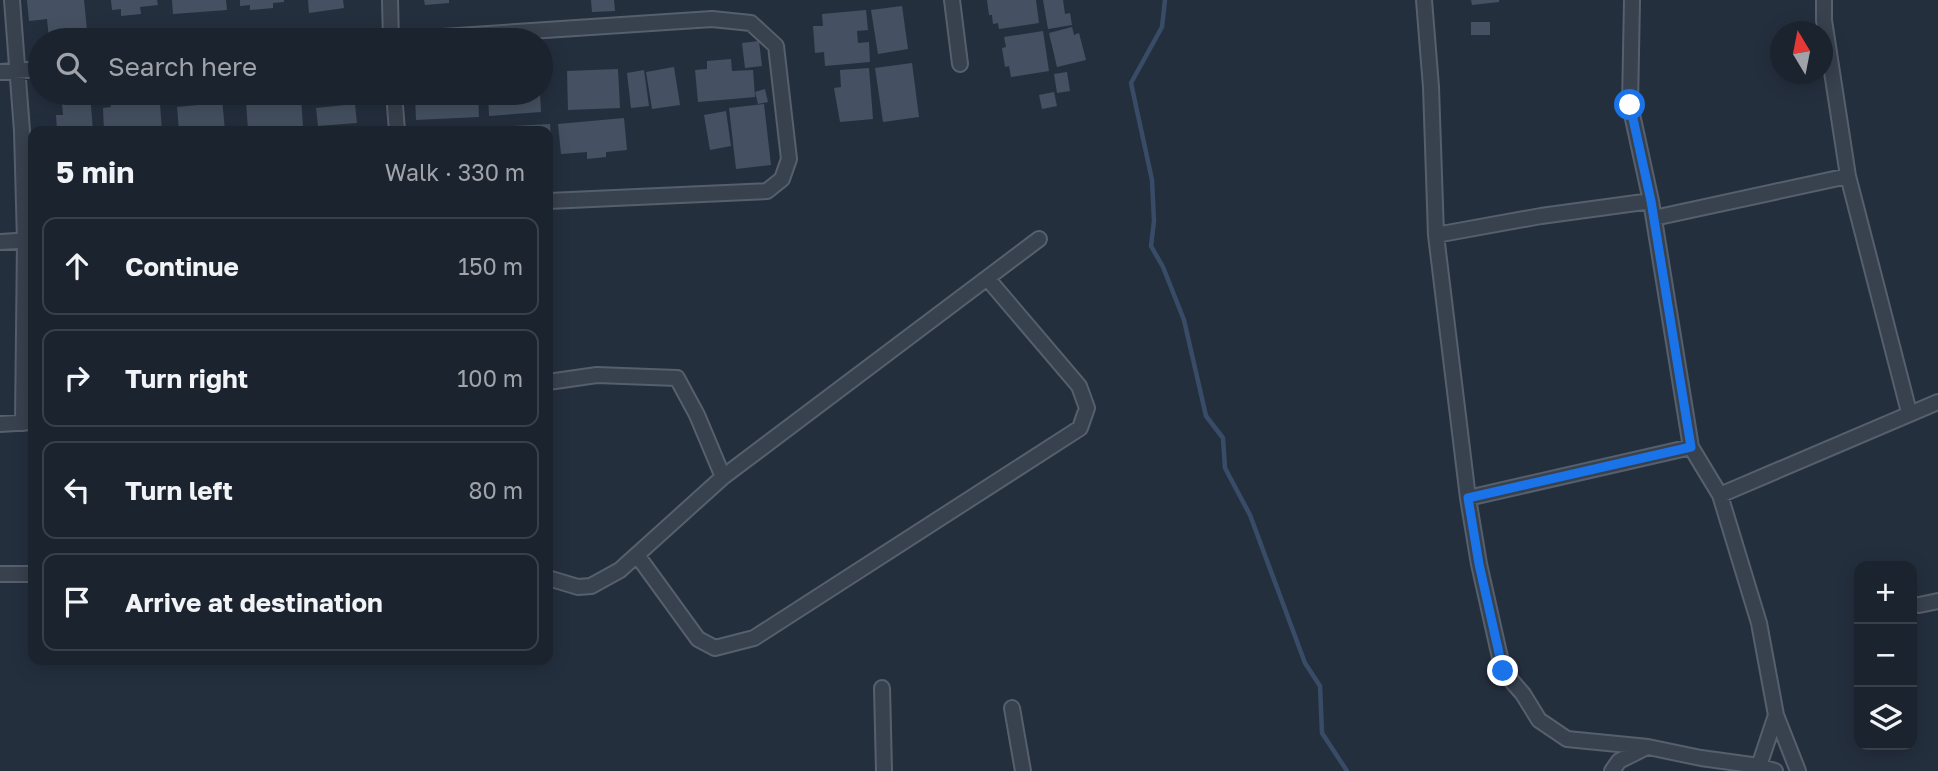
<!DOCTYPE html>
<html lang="en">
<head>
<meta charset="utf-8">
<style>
	body { margin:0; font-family:"Golos Text",sans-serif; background:#242b36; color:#f1f3f6 }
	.controls { position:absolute; right:21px; bottom:21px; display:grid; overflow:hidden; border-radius:14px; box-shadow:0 4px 18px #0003 }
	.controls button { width:63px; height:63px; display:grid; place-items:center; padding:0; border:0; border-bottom:2px solid #39404a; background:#1b232e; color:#f1f3f6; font:35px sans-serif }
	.compass { position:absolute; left:1770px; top:21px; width:63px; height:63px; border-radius:50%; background:#1b232e; box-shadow:0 4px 18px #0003; rotate:350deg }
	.stop { position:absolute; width:21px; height:21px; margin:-16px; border:5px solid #1a73e8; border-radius:50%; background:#fff }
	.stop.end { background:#1a73e8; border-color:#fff; box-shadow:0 2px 7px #0008 }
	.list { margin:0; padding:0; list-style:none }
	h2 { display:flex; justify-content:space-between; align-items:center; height:91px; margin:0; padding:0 28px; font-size:30px }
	h2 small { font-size:23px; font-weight:400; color:#a0a4aa }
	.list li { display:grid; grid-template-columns:46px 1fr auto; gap:21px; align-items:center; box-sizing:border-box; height:98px; margin:0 14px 14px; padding:0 14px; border:2px solid #39404a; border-radius:14px }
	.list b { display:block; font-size:26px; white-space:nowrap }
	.list em { font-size:23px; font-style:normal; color:#a0a4aa }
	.icon { flex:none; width:38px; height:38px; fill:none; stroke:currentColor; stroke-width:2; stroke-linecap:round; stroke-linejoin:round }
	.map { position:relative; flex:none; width:1938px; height:771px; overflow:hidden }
	.search { position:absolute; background:#1b232e; box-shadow:0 4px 18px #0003; left:28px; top:28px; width:525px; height:77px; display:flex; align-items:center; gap:18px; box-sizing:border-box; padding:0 24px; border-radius:38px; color:#a0a4aa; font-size:26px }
	.panel { position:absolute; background:#1b232e; box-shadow:0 4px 18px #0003; left:28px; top:126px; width:525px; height:539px; border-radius:14px }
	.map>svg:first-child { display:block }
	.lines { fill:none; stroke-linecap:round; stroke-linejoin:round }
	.stream { stroke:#394c67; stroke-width:4.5 }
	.building { fill:#455162 }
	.street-casing { stroke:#565f6c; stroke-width:18 }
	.street { stroke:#38414e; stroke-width:14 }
	.route { stroke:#1a73e8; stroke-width:9 }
</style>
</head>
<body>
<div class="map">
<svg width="1938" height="771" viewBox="0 0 1938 771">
	<rect width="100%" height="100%" fill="#242f3e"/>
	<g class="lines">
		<path class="stream" d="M1165,0L1162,27L1131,83L1152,180L1154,221L1151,246L1163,267L1184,320L1206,416L1223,438L1225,468L1250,515L1305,663L1320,686L1322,733L1347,771"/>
	</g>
	<path class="building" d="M27,0H84L88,40H49L47,19L29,21Z
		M111,0H157L158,5L140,7L141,14L121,16V9L112,10Z
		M172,0H226L227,10L173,14Z
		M240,0H284V2L273,3V8L250,10V5L240,6Z
		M308,0H343L344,8L309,13Z
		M424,0H449V3L425,5Z
		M591,0H614L615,11L592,12Z
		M987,0H1036L1039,23L999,29L998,23L993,24L992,15H989Z
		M1043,0H1063L1065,14L1070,13L1072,25L1048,29Z
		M1471,0H1499V2L1472,5Z
		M902,6L908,49L878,54L871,10Z
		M866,10L868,30L857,31L858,43L869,42L870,62L825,66L824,52L815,53L813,26H823L822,14Z
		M1471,22H1490V35H1471Z
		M1072,27L1074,35L1079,33L1086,60L1057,67L1049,33Z
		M1043,31L1049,71L1011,77L1009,66L1005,67L1002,48L1006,47L1004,37Z
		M759,41L762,66L745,68L742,43Z
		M731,59L732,71L753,70L755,97L698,102L695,70L707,69V61Z
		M912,63L919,117L883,122L875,68Z
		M674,67L680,105L652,109L646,72Z
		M869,68L873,119L840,122L834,88L841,87L840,70Z
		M618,69L620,108L568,110L567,71Z
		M644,70L649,106L631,108L627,73Z
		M1067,72L1070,91L1057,93L1054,74Z
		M765,89L768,102L758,104L755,92Z
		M1054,92L1057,106L1042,109L1039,95Z
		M61,93H90L93,131H57L56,115H63Z
		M256,93H275V99L301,98L303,126L248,130L246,102L257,101Z
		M478,93L479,117L416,120L415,96Z
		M488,93H540L541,112L489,116Z
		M222,98L225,131H179L177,107L198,105L197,99Z
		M147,100L148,105L160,104L162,131H104L103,108L111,107L110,103Z
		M355,104L357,123L318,126L316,108Z
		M764,104L771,165L736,169L729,108Z
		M726,111L731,146L710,150L704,115Z
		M624,118L627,150L606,152V157L587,159V152L561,154L558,124Z
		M550,124L552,154H548V131H492V127Z"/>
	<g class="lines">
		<g class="street-casing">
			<path id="street" d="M12,0L22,131L25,241L23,423
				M390,0L391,40
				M952,0L960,64
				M1424,0L1431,87L1436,235L1541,216L1651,201
				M1632,0L1630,105L1651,201L1691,447L1720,495L1759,623L1776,715L1798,771
				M1824,0V20L1848,176L1909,412
				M397,40L712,19L751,23L776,46L789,159L782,179L767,191L548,201
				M0,72L40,69
				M394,93L397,131
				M1654,218L1848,176
				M1436,235L1468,498L1479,564L1503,671L1523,694L1539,720L1567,739L1648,747L1701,758L1759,766L1775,771
				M0,242L32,240
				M548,382L597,375L677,378L697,415L723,477
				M0,424L33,422
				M1720,495L1938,402
				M1468,498L1691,447
				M637,555L698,639L715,648L754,638L1080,428L1087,408L1079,386L987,278
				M0,574H33
				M548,578L578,587L591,586L620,570L723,477L1039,239
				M1919,605L1938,601
				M882,688L884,771
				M1012,708L1023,771
				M1759,766L1776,715
				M1612,771L1619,761L1647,747"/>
		</g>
		<use href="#street" class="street"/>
	</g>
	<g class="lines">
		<path class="route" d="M1503,671L1479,564L1468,498L1691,447L1651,201L1630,105"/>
	</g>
</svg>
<div class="controls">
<button>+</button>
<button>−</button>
<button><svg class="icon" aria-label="layers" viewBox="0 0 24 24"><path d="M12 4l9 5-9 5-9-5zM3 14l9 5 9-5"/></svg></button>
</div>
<svg class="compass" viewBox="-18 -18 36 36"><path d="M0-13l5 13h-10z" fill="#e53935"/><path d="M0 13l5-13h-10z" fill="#a0a4aa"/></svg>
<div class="stop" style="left:1630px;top:105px"></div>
<div class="stop end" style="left:1503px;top:671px"></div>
<div class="search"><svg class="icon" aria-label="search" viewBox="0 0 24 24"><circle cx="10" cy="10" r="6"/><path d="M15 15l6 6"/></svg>Search here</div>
<section class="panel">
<h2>5 min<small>Walk · 330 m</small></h2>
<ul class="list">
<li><svg class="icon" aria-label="ahead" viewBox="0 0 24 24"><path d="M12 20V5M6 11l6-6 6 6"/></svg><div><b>Continue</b></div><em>150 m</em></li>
<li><svg class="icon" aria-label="right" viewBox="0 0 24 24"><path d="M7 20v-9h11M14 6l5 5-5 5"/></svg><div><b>Turn right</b></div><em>100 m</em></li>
<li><svg class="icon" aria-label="left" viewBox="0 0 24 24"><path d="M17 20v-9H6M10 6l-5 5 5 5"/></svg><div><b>Turn left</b></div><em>80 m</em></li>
<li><svg class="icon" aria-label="arrive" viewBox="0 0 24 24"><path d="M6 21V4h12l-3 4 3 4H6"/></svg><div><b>Arrive at destination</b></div></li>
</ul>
</section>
</div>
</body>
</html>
